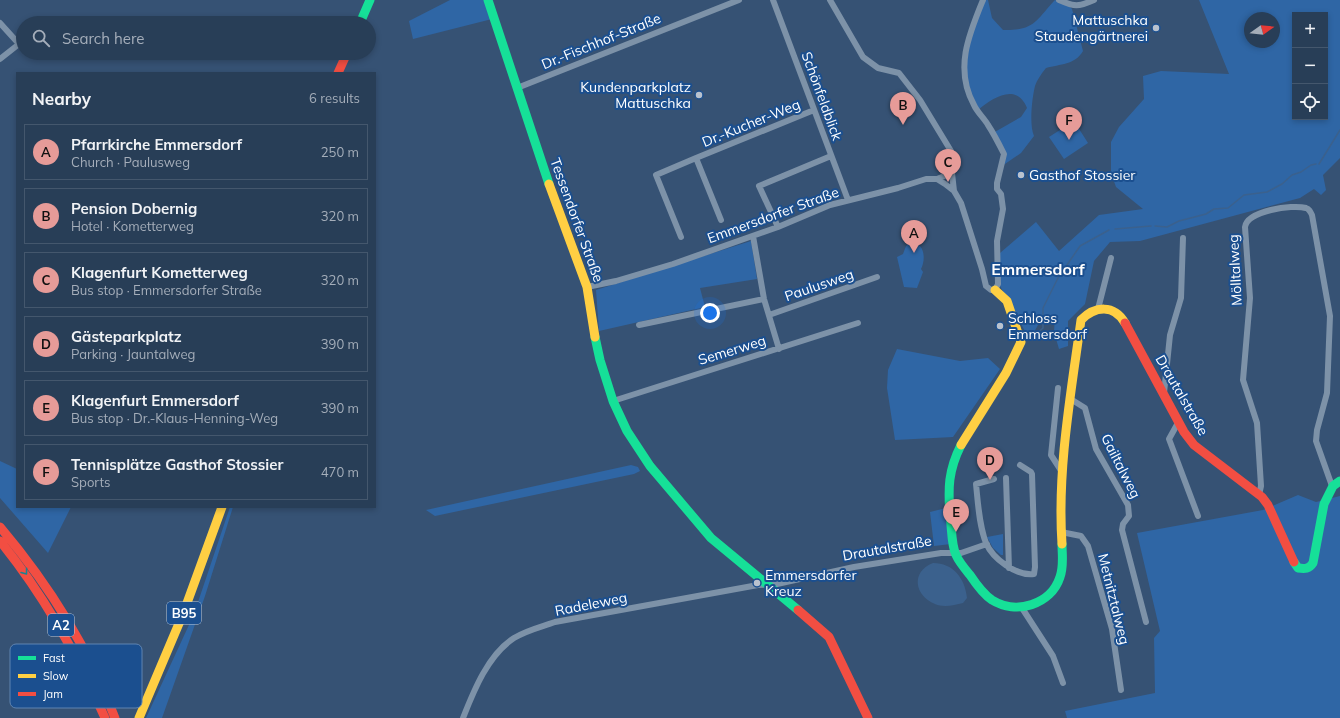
<!DOCTYPE html>
<html lang="en">
<head>
<meta charset="utf-8">
<style>
	body { margin:0; font-family:Mulish,sans-serif; background:#30455d; color:#f1f3f6 }
	.controls { position:absolute; right:12px; top:12px; display:grid; overflow:hidden; border-radius:0px; box-shadow:0 2px 6px #0003 }
	.controls button { width:36px; height:36px; display:grid; place-items:center; padding:0; border:0; border-bottom:1px solid #44576d; background:#283e57; color:#f1f3f6; font:20px sans-serif }
	.compass { position:absolute; left:1244px; top:12px; width:36px; height:36px; border-radius:50%; background:#283e57; box-shadow:0 2px 6px #0003; rotate:75deg }
	.you { position:absolute; left:710px; top:313px; width:14px; height:14px; margin:-10px; border:3px solid #fff; border-radius:50%; background:#1a73e8; box-shadow:0 0 0 6px #1a73e833 }
	.badge { display:grid; place-items:center; width:26px; height:26px; border-radius:50%; background:#e69b98; color:#111; font-size:13px; font-weight:700 }
	.pin { position:absolute; translate:-50% -33px; filter:drop-shadow(0 1px 2px #0008) }
	.pin::after { content:''; position:absolute; top:21px; width:14px; height:12px; background:inherit; clip-path:polygon(0 0,100% 0,50% 100%) }
	.list { margin:0; padding:0; list-style:none }
	h2 { display:flex; justify-content:space-between; align-items:center; height:52px; margin:0; padding:0 16px; font-size:17px }
	h2 small { font-size:13px; font-weight:400; color:#a5aeba }
	.list li { display:grid; grid-template-columns:26px 1fr auto; gap:12px; align-items:center; box-sizing:border-box; height:56px; margin:0 8px 8px; padding:0 8px; border:1px solid #44576d; border-radius:0px }
	.list b { display:block; font-size:15px; white-space:nowrap }
	.list p { margin:0; font-size:13px; white-space:nowrap; color:#a5aeba }
	.list em { font-size:13px; font-style:normal; color:#a5aeba }
	.icon { flex:none; width:22px; height:22px; fill:none; stroke:currentColor; stroke-width:2; stroke-linecap:round; stroke-linejoin:round }
	.map { position:relative; flex:none; width:1340px; height:718px; overflow:hidden }
	.search { position:absolute; background:#283e57; box-shadow:0 2px 6px #0003; left:16px; top:16px; width:360px; height:44px; display:flex; align-items:center; gap:10px; box-sizing:border-box; padding:0 14px; border-radius:22px; color:#a5aeba; font-size:15px }
	.panel { position:absolute; background:#283e57; box-shadow:0 2px 6px #0003; left:16px; top:72px; width:360px; height:436px; border-radius:0px }
	.map>svg:first-child { display:block }
	.green { fill:#2f66a5; fill-rule:evenodd }
	.water { fill:#3b618d }
	.lines { fill:none; stroke-linecap:round; stroke-linejoin:round }
	.stream { stroke:#3b618d; stroke-width:1.5 }
	.street { stroke:#7d92a8; stroke-width:6 }
	.fast { stroke:#16e098; stroke-width:9 }
	.slow { stroke:#ffcf43; stroke-width:9 }
	.jam { stroke:#f24e42; stroke-width:9 }
	.oneway { stroke:#198292 }
	.poi-dot { fill:#b9c2ce; stroke:#1b4f8f; stroke-width:1.5 }
	.labels { text-anchor:middle; dominant-baseline:central; stroke-width:4; stroke-linejoin:round; paint-order:stroke }
	.shield { fill:#1b4f8f; stroke:#bbcadd; stroke-width:1 }
	.shield-label { font-size:13px; font-weight:bold; fill:#fff }
	.poi-label { font-size:14px; fill:#fff; stroke:#1b4f8f; text-anchor:start }
	.street-label { font-size:14px; fill:#fff; stroke:#1b4f8f }
	.quarter-label { font-size:16px; font-weight:bold; fill:#fff; stroke:#1b4f8f }
	.key { fill:#1b4f8f; stroke:#5f84b1; stroke-width:1 }
	.key-label { font-size:11px; fill:#fff }
</style>
</head>
<body>
<div class="map">
<svg width="1340" height="718" viewBox="0 0 1340 718">
	<rect width="100%" height="100%" fill="#365274"/>
	<path class="green" d="M450,0H485L492,19L413,39L409,21Z
		M983,0H988L992,18L1003,30C1035,31 1036,20 1055,0L1068,4L1072,9L1083,51C1075,65 1060,64 1046,68C1042,73 1037,80 1035,86C1032,98 1029,125 1034,136L1021,153L1002,166L1001,149L993,133L1021,117L1027,108C1017,82 992,98 978,110L966,82L967,42Z
		M1199,0H1340V158L1323,175L1326,190L1321,195L1314,189L1300,198L1140,241L1110,242L1094,261L1085,304L1068,321V346L1059,349L1054,332L1055,317L1043,316L1033,334L1026,333L1000,286V253L1036,222L1059,251L1099,215L1143,209L1116,187L1111,173V142L1119,127L1144,99L1143,76L1161,71L1229,74ZM1295,15H1325V117H1295ZM1250,18H1274V42H1250Z
		M1074,121L1088,143L1064,159L1049,137Z
		M751,241L757,279L700,288L705,307L599,331L596,290Z
		M910,243C925,241 926,260 921,269L923,272L917,288L904,287L897,257L903,254L906,246Z
		M897,349L960,361L988,358L1000,369L953,437L895,440L887,388L888,370Z
		M0,461L17,469V507H71L48,553L0,498Z
		M631,465L638,467L640,471L634,474L435,516L426,510Z
		M1298,495L1316,502L1340,496V718H1067L1065,711L1155,693L1154,638L1160,631L1137,533L1263,510Z
		M230,507H233L205,596L162,718H146L194,614Z
		M946,508L951,544L934,546L930,512Z
		M1003,534V555H1001L993,548L987,537Z"/>
	<path class="water" d="M933,563C953,563 965,578 967,598L963,603C954,605 944,608 935,604C915,596 910,572 933,563Z"/>
	<g class="lines">
		<path class="stream" d="M1319,164L1340,130
			M1155,226L1167,227L1179,221L1206,214L1214,209L1228,208L1244,195L1267,192L1282,184L1292,175L1301,172L1311,165L1316,164
			M1115,229L1151,226
			M1027,339L1033,337L1043,328V308L1058,278L1080,246L1109,230"/>
		<path class="street" d="M773,0L848,200
			M830,0L863,57L878,68L899,73L920,100L951,151L953,161L952,173L954,191
			M1059,0C1075,7 1078,7 1094,0
			M0,23L19,44L0,59
			M517,88L739,0
			M937,179L952,173
			M721,220L696,158L814,110
			M778,227L759,186L831,156
			M753,236L764,299L779,349
			M681,237L656,175L696,158
			M587,287L616,281L673,264L778,227L830,205L898,188L926,179H937L945,184L954,191L961,203L982,269L986,286L991,290H995L998,284L997,241L1003,209L1001,194L997,189V183L1004,154C999,144 994,134 988,125C984,118 977,112 974,105C954,69 969,34 983,0
			M1098,309L1111,258
			M769,315L877,277
			M639,325L764,299
			M1058,388L1051,455L1062,472
			M1164,393L1170,335L1181,298L1183,238
			M1069,398L1085,408L1096,449L1128,505L1129,516L1123,524L1122,530L1146,622
			M613,401L858,323
			M1179,421L1169,439L1198,516
			M1006,478L1009,568
			M994,479L976,484C978,503 979,525 986,543C993,559 1016,576 1034,574L1035,567L1032,474L1031,472L1020,465
			M1259,495L1261,486L1257,423L1243,380L1250,298L1245,227C1247,211 1292,204 1306,208C1309,209 1310,211 1312,215L1330,316L1327,393L1317,430L1316,441L1332,486
			M1061,532L1081,536L1088,546L1112,629L1121,690
			M1022,608L1053,656L1063,683
			M463,718C474,690 488,655 514,638C527,630 541,627 555,622L758,585L777,584L854,567L941,553H961L987,544"/>
		<path class="fast" d="M488,0L549,184
			M360,23L370,0
			M595,337L600,360L613,401L627,431L650,466L711,538L798,610
			M961,445C948,471 948,488 950,516C952,528 951,544 956,555C959,562 965,569 970,575C976,584 983,594 992,600C1016,615 1051,605 1060,577C1064,566 1062,555 1062,544
			M1294,562L1298,568C1305,569 1309,569 1313,563L1324,504L1333,486L1340,481"/>
		<path class="slow" d="M549,184L587,287L595,337
			M961,445L1006,373L1021,342L1007,301L995,290
			M1062,544C1057,470 1071,393 1081,320C1095,306 1114,304 1125,323
			M139,718L183,614L222,507"/>
		<path class="jam" d="M338,73L347,53
			M1125,323L1184,432L1194,445L1262,497L1268,505L1294,562
			M0,527C49,585 88,647 115,718
			M0,541C44,595 77,654 105,718
			M798,610L829,637L868,718"/>
	</g>
	<defs><path id="oneway-chevron" d="M-2-3.5L2.5 0L-2 3.5" fill="none" stroke-width="1.6" stroke-linecap="round" stroke-linejoin="round"/></defs>
	<use class="oneway" href="#oneway-chevron" transform="translate(25 572) rotate(53)"/>
	<g class="poi-dot">
		<circle cx="1156" cy="28" r="4"/>
		<circle cx="699" cy="95" r="4"/>
		<circle cx="1021" cy="175" r="4"/>
		<circle cx="1000" cy="326" r="4"/>
		<circle cx="757" cy="583" r="4"/>
	</g>
	<g class="labels">
		<g class="shield">
			<rect x="167" y="602" width="34" height="22" rx="3"/>
			<rect x="48" y="614" width="26" height="22" rx="3"/>
		</g>
		<g class="shield-label">
			<text x="184" y="613">B95</text>
			<text x="61" y="625">A2</text>
		</g>
		<g class="poi-label">
			<text x="1148" y="20" text-anchor="end">Mattuschka<tspan x="1148" dy="16">Staudengärtnerei</tspan></text>
			<text x="691" y="87" text-anchor="end">Kundenparkplatz<tspan x="691" dy="16">Mattuschka</tspan></text>
			<text x="1029" y="175">Gasthof Stossier</text>
			<text x="1008" y="318">Schloss<tspan x="1008" dy="16">Emmersdorf</tspan></text>
			<text x="765" y="575">Emmersdorfer<tspan x="765" dy="16">Kreuz</tspan></text>
		</g>
		<g class="street-label">
			<text transform="translate(601 41) rotate(-22)">Dr.-Fischhof-Straße</text>
			<text transform="translate(822 96) rotate(70)">Schönfeldblick</text>
			<text transform="translate(751 123) rotate(-22)">Dr.-Kucher-Weg</text>
			<text transform="translate(773 215) rotate(-20)">Emmersdorfer Straße</text>
			<text transform="translate(577 220) rotate(70)">Tessendorfer Straße</text>
			<text transform="translate(1235 270) rotate(-93)">Mölltalweg</text>
			<text transform="translate(819 285) rotate(-19)">Paulusweg</text>
			<text transform="translate(732 350) rotate(-17)">Semerweg</text>
			<text transform="translate(1182 395) rotate(60)">Drautalstraße</text>
			<text transform="translate(1121 466) rotate(63)">Gailtalweg</text>
			<text transform="translate(887 548) rotate(-10)">Drautalstraße</text>
			<text transform="translate(1114 599) rotate(76)">Metnitztalweg</text>
			<text transform="translate(591 604) rotate(-11)">Radeleweg</text>
		</g>
		<g class="quarter-label">
			<text x="1038" y="269">Emmersdorf</text>
		</g>
	</g>
	<rect x="10" y="644" width="132" height="64" rx="6" class="key"/>
	<rect x="18" y="656" width="18" height="4" fill="#16e098"/>
	<rect x="18" y="674" width="18" height="4" fill="#ffcf43"/>
	<rect x="18" y="692" width="18" height="4" fill="#f24e42"/>
	<g class="key-label">
		<text x="43" y="662">Fast</text>
		<text x="43" y="680">Slow</text>
		<text x="43" y="698">Jam</text>
	</g>
</svg>
<div class="controls">
<button>+</button>
<button>−</button>
<button><svg class="icon" aria-label="locate" viewBox="0 0 24 24"><circle cx="12" cy="12" r="6"/><path d="M12 2v4M12 18v4M2 12h4M18 12h4"/></svg></button>
</div>
<svg class="compass" viewBox="-18 -18 36 36"><path d="M0-13l5 13h-10z" fill="#e53935"/><path d="M0 13l5-13h-10z" fill="#a5aeba"/></svg>
<div class="you"></div>
<div class="pin badge" style="left:914px;top:253px">A</div>
<div class="pin badge" style="left:903px;top:125px">B</div>
<div class="pin badge" style="left:948px;top:182px">C</div>
<div class="pin badge" style="left:990px;top:480px">D</div>
<div class="pin badge" style="left:956px;top:532px">E</div>
<div class="pin badge" style="left:1069px;top:140px">F</div>
<div class="search"><svg class="icon" aria-label="search" viewBox="0 0 24 24"><circle cx="10" cy="10" r="6"/><path d="M15 15l6 6"/></svg>Search here</div>
<section class="panel">
<h2>Nearby<small>6 results</small></h2>
<ul class="list">
<li><span class="badge">A</span><div><b>Pfarrkirche Emmersdorf</b><p>Church · Paulusweg</p></div><em>250 m</em></li>
<li><span class="badge">B</span><div><b>Pension Dobernig</b><p>Hotel · Kometterweg</p></div><em>320 m</em></li>
<li><span class="badge">C</span><div><b>Klagenfurt Kometterweg</b><p>Bus stop · Emmersdorfer Straße</p></div><em>320 m</em></li>
<li><span class="badge">D</span><div><b>Gästeparkplatz</b><p>Parking · Jauntalweg</p></div><em>390 m</em></li>
<li><span class="badge">E</span><div><b>Klagenfurt Emmersdorf</b><p>Bus stop · Dr.-Klaus-Henning-Weg</p></div><em>390 m</em></li>
<li><span class="badge">F</span><div><b>Tennisplätze Gasthof Stossier</b><p>Sports</p></div><em>470 m</em></li>
</ul>
</section>
</div>
</body>
</html>
